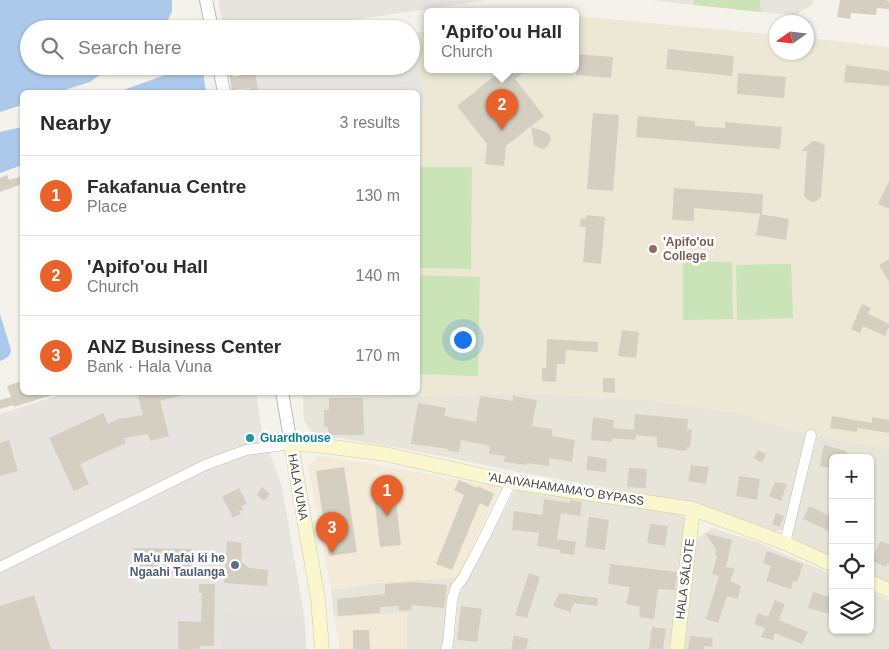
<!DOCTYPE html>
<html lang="en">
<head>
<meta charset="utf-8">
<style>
	body { margin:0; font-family:Arial,sans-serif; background:#f7f7f7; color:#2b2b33 }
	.controls { position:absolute; right:15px; bottom:15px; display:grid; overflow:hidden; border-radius:8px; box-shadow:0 1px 4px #0004 }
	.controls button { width:45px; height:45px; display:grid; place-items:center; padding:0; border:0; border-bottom:1px solid #e1e1e2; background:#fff; color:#2b2b33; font:25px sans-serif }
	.compass { position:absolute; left:769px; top:15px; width:45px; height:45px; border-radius:50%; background:#fff; box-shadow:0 1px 4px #0004; rotate:256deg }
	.you { position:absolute; left:462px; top:339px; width:18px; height:18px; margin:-12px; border:4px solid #fff; border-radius:50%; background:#1a73e8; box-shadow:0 0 0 8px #1a73e833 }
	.badge { display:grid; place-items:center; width:32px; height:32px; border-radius:50%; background:#e9622c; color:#fff; font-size:16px; font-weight:700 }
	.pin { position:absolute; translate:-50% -41px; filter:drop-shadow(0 1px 2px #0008) }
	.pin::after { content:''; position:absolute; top:26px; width:18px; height:15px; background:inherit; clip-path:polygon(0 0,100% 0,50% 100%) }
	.popup { position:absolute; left:424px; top:8px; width:155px; height:65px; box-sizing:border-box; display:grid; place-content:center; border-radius:8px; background:#fff; filter:drop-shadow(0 1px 4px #0005); font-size:16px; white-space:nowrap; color:#7c7c81 }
	.popup b { font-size:19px; color:#2b2b33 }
	.popup::after { content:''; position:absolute; left:50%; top:100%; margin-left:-10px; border:10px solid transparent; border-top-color:#fff }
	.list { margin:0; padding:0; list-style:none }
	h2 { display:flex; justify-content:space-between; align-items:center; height:65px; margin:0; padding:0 20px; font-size:21px }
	h2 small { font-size:16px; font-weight:400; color:#7c7c81 }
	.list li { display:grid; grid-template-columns:32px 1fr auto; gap:15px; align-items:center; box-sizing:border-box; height:80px; padding:0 20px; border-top:1px solid #e1e1e2 }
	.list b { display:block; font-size:19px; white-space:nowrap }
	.list p { margin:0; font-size:16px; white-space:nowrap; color:#7c7c81 }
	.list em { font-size:16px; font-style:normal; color:#7c7c81 }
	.icon { flex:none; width:28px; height:28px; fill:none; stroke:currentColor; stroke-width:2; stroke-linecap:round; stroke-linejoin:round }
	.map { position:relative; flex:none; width:889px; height:649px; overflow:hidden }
	.search { position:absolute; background:#fff; box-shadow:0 1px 4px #0004; left:20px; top:20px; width:400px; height:55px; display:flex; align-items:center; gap:12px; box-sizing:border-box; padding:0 18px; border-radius:28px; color:#7c7c81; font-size:19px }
	.panel { position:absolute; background:#fff; box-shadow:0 1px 4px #0004; left:20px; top:90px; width:400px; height:305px; border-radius:8px }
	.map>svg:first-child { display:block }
	.residential { fill:#e7e5d9 }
	.commercial { fill:#f3ebd8 }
	.industrial { fill:#e7e4df }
	.education { fill:#ece8d5 }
	.green { fill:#cae4b7 }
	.parking { fill:#e3e2de }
	.water { fill:#acc9eb }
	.building { fill:#d5cfc1 }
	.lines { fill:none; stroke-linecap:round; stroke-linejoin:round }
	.minor-casing { stroke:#bfbbad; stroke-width:11 }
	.tertiary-casing { stroke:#bfbbad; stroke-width:14 }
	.secondary-casing { stroke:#d0c99d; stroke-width:15 }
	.minor { stroke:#fff; stroke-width:10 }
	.tertiary { stroke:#fff; stroke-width:12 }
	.secondary { stroke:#faf6ce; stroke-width:14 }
	.education-dot { fill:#8d6e63; stroke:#fff; stroke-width:2 }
	.culture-dot { fill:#0f9aa8; stroke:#fff; stroke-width:2 }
	.service-dot { fill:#5c6f8a; stroke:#fff; stroke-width:2 }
	.labels { text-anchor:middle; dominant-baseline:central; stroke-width:5; stroke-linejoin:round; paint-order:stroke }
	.education-label { font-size:12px; font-weight:bold; fill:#785e54; stroke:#fff; text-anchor:start }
	.culture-label { font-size:12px; font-weight:bold; fill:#0d838f; stroke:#fff; text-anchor:start }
	.street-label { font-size:12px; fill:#474439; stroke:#fff }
	.service-label { font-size:12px; font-weight:bold; fill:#4e5e75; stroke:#fff; text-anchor:end }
</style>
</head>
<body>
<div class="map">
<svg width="889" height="649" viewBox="0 0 889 649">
	<rect width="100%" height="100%" fill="#f4f2ea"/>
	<path class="residential" d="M760,0H813V4L796,15L761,12Z
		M527,393L649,400L740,413L805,434L802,455L783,530L772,532L677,500L523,473L400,448L313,434L304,421L303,398Z
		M817,436L889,449V582L870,574V458H833V558L795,542L791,532Z
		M519,490L677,512L687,519L671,649H453L459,595L514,492Z
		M712,528L757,542L833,575V630H870V591L889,600V649H684L697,538Z
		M458,577L441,649H407V613L334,617L331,590L376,583Z"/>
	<path class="commercial" d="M319,456L371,464L494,486L499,490L458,577L376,583L331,590L308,466Z
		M407,613V649H339V642L334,617Z"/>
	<path class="industrial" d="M218,0H487L294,29H224Z
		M651,0H694V5Z
		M411,36L426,104L418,105V92H243L238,66H411Z
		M66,393H256L262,431L282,487L304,615L306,649H0V414Z"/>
	<path class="education" d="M576,16L776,35V52H806L807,38L889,47V449L805,434L740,413L649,400L527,393L303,398L302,393L418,392V105L426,103L411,34L428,31V69H576Z"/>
	<path class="green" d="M694,0H760L761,12L694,5Z
		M418,167H472L471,269L418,268Z
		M683,261L732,262L733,319L683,320Z
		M791,264L793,318L737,320L736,265Z
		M418,275L480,277L478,376L418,374Z"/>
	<path class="parking" d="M224,615L301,616L305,625L306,649H223Z"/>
	<path class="water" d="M0,0H172V11L164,29H29V66H108L103,69L101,74L90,82L58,92H22V105L0,112Z
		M186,66H204L203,71L206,92H118L165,75Z
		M22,127V165L0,173V132Z
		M0,314L11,350C10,357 7,358 0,361Z"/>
	<path class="building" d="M840,0H885L889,1V9L877,8L876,15L851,13L850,19L837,17Z
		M668,49L734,56L732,76L666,69Z
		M576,54L613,57L611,78L576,75Z
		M846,65L889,71V86L844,82Z
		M503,69H528L515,79L544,116L506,146L504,166L485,164L487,144L457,106Z
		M255,70L258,92H249L250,88L232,90L229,73L232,72L233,77L254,73Z
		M738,73L786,77L784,98L737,94Z
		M593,113L619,115L613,191L587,189Z
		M638,116L695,121V126L725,128V122L782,127L780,149L636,137Z
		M531,127L546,132L549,134L551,139L547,147L542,149L539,148L534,145Z
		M813,141L820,142L825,146L821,197L817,201L813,202L808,200L804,196L807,151H801Z
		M7,175L9,180L22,176V184L0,192V178Z
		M889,181V209L878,204Z
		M674,188L763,194L762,214L694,208V221L672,220Z
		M760,214L789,219L786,240L756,235Z
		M586,215L605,217L601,264L583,262L586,227H580L581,218L586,219Z
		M889,259V282L879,265Z
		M862,304L871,308L868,314L889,324V327L885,336L863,326L860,333L851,329Z
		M622,330L639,332L636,358L618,356Z
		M547,339L598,342V352L566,350L565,364H557L556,382L542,381V368H546Z
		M603,378H615V393L603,392Z
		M22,381V392H55V394L14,407L13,405L0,409V400L11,397L7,386Z
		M137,392H181L182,395L160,401L169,436L150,441L148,434L124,438L126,443L80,464L89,484L74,491L49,438L103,413L108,424L119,419L143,415Z
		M480,396L513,401V396L537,400L532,426L552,429V436L575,440L572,462L549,458V466L527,463V465L504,462L505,456L489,454L490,446L461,440L459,452L448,451L449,449L411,444L418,403L446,408L444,416L476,422Z
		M329,398H363L364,435H328V427H324V410H329Z
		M635,414L688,419L687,429L692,430L690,447H687L686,451L657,447V437L636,435L635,440L612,438V442L591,440L593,417L614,420L613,428L634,430Z
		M832,416L872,423V417L889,420V433L858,428L857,432L830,428Z
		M9,440L18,471L0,476V443Z
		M824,445L847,451L845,458H833V469L820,466Z
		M758,450L766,454L762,463L754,458Z
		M588,456L607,459L606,472L586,470Z
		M691,465L709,467L706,484L688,481Z
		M344,467L357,552L329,556L316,471Z
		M629,468L647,469L646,488L627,487Z
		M739,476L760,479L757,500L736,496Z
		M459,480L477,488L478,486L494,494L488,507L480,503L452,570L436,564L464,495L454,490Z
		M775,482L787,484L781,501L769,496Z
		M394,484L401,545L380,547L373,487Z
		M262,487L270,494L264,501L257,495Z
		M239,488L247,504L241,506L243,510L239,511L241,514L233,518L222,497Z
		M544,499L570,503V500L582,502L580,516L561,513L557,539L576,542L574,555L560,553V550L537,546L539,533L512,530L514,511L542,515Z
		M809,506L833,517V524L829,531L803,519Z
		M776,513L784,516L780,527L772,524Z
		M589,517L609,520L605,550L585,547Z
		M650,524L668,526L665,546L647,543Z
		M705,533L732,540L726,567L735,569L730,581L741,586L738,599L727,596L718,623L706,619L719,576L712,574L717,556L715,555L716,549Z
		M227,541L242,543L241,561L249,568L268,570L267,586L224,583Z
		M880,541L889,544V564L887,563L886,567L872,561Z
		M133,548L192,549V574L133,572Z
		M767,551L803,564L797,582L793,581L791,589L766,581L771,566L763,563Z
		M610,564L677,572L675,590L658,589L654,619L639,617L640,607L626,604L630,587L608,584Z
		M529,573L540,577L527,618L515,615Z
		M412,582L447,585L444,608L411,605L412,610L399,611V606L380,607V613L338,616L337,599L385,594V584Z
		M199,584H215L214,646H200L199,649H178V621L201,622L202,593H199Z
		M813,592L833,598V615L808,608Z
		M559,593L598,598L597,606L574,603L570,612L553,606Z
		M34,595L51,649H0V606Z
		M775,600L785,604L779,620L808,632L802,644L775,633L773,640L761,637L765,628L754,624L758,613L768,617Z
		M461,606L482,609L477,642L457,640Z
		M652,627L666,629L663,649H649Z
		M353,630H369L370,649H353Z
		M514,635L529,639L526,649H511Z
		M690,636L713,638L712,647L704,646V649H688Z"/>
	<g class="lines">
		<g class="minor-casing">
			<path id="minor" d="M785,543L811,435
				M0,567L205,465L246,450L291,444
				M446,649L448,643L452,600L456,587L463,578L484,538L511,482"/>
		</g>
		<g class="tertiary-casing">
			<path id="tertiary" d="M206,0L212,29
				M219,66L224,92
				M282,392L291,444"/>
		</g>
		<g class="secondary-casing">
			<path id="secondary" d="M870,582L889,590
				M322,649L318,599L291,444L317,445L385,454L511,482L693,509L785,543L833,565
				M677,649L693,509"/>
		</g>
		<use href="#minor" class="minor"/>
		<use href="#tertiary" class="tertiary"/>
		<use href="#secondary" class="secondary"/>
	</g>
	<circle class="education-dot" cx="653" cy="249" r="5"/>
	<circle class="culture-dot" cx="250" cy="438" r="5"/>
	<circle class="service-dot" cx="235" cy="565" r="5"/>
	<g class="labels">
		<g class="education-label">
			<text x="663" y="242">'Apifo'ou<tspan x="663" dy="14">College</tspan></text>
		</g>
		<g class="culture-label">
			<text x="260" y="438">Guardhouse</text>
		</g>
		<g class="street-label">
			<text transform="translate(298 487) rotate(80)">HALA VUNA</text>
			<text transform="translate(566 489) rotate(9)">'ALAIVAHAMAMA'O BYPASS</text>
			<text transform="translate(685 579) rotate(-83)">HALA SĀLOTE</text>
		</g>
		<g class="service-label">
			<text x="225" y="558">Ma'u Mafai ki he<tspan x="225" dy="14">Ngaahi Taulanga</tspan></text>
		</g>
	</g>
</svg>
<div class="controls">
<button>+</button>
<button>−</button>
<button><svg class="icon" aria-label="locate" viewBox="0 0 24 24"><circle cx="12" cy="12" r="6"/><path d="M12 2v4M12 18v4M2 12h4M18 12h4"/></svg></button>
<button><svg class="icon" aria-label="layers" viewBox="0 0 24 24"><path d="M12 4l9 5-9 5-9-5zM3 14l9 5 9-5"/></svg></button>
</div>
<svg class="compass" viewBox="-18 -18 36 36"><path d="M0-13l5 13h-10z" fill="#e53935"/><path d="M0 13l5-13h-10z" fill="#7c7c81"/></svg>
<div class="you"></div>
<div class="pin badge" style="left:387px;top:516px">1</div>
<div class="pin badge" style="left:502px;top:130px">2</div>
<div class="popup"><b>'Apifo'ou Hall</b>Church</div>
<div class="pin badge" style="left:332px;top:553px">3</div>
<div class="search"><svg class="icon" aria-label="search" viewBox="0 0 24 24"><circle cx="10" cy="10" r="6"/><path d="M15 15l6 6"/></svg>Search here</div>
<section class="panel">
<h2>Nearby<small>3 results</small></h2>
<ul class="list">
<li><span class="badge">1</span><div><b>Fakafanua Centre</b><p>Place</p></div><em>130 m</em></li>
<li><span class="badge">2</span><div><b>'Apifo'ou Hall</b><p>Church</p></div><em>140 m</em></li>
<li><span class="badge">3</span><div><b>ANZ Business Center</b><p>Bank · Hala Vuna</p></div><em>170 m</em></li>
</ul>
</section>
</div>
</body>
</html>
